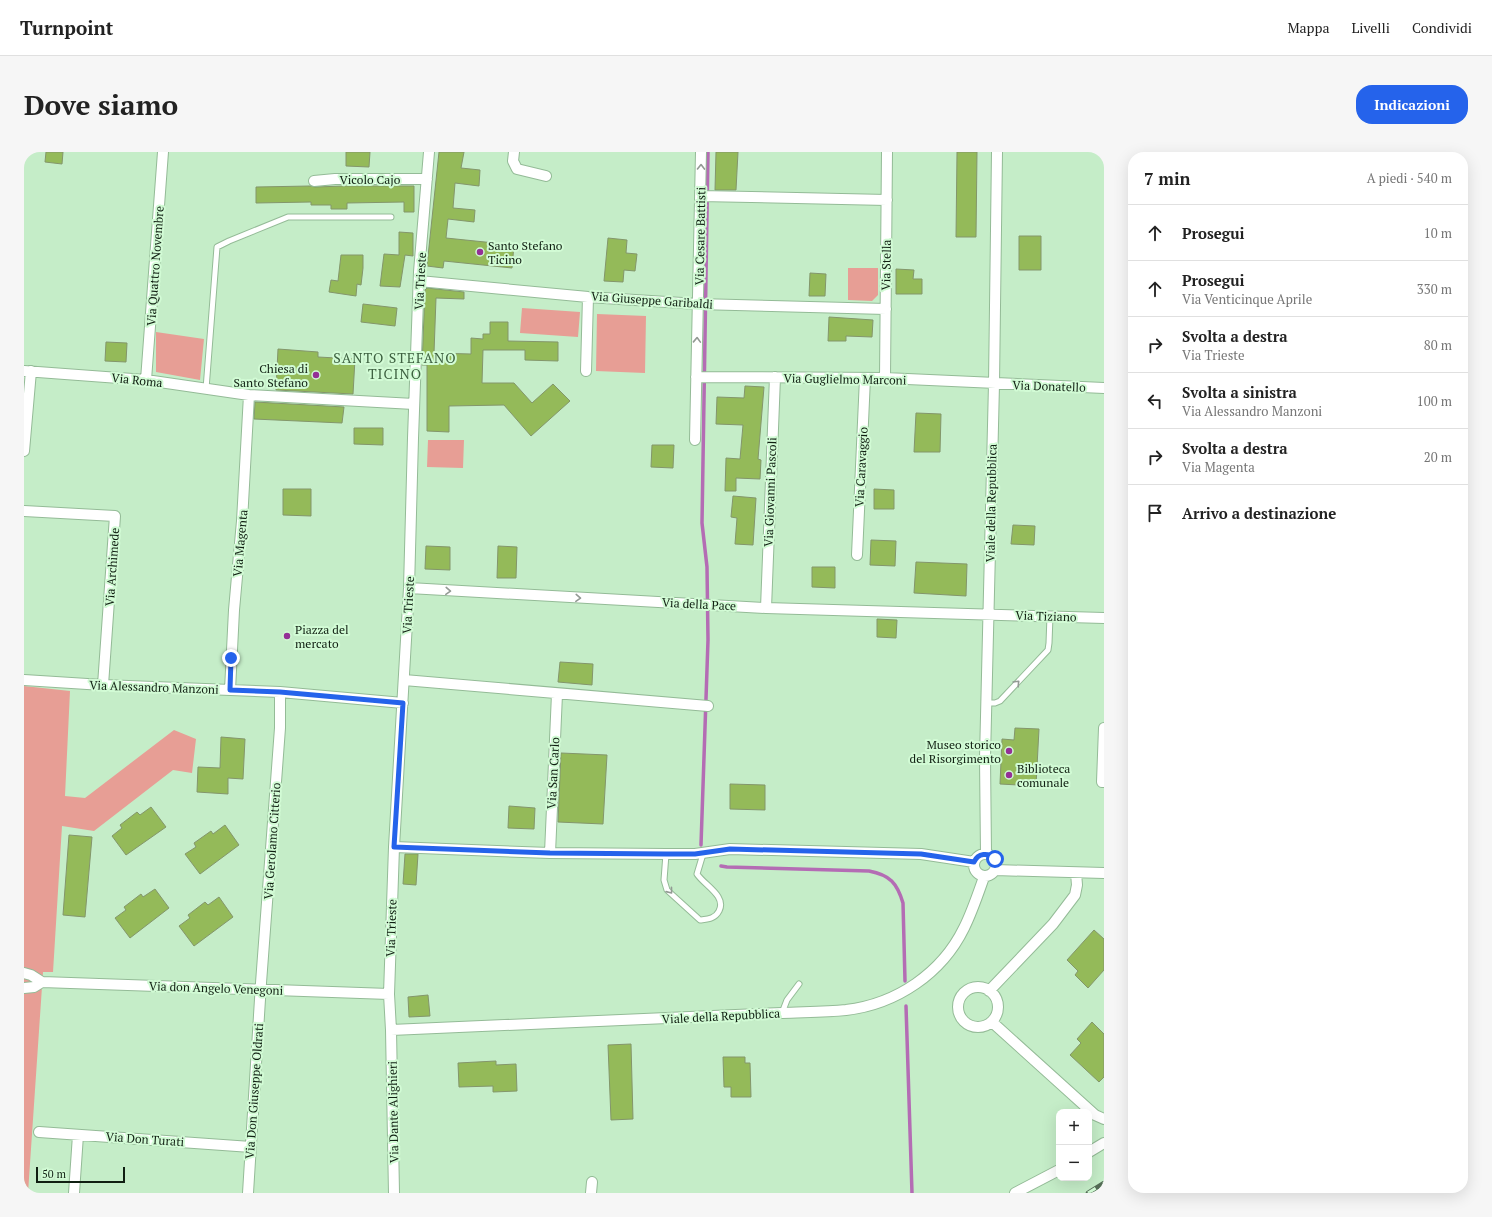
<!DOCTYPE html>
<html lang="it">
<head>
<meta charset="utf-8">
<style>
	body { margin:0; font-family:"PT Serif",serif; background:#f6f6f6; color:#222 }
	.controls { position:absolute; right:12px; bottom:12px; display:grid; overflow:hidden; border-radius:8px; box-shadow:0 4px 16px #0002 }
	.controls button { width:36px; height:36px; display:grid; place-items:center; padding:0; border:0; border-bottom:1px solid #e0e0e0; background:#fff; color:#222; font:20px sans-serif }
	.scale { position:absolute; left:12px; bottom:10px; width:89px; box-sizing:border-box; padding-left:4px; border:2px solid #101f12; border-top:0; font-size:11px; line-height:14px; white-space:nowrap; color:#101f12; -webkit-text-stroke:3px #d2fbd5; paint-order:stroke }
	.stop { position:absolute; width:12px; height:12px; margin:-9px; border:3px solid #2563eb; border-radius:50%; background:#fff }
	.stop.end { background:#2563eb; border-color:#fff; box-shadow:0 1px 4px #0008 }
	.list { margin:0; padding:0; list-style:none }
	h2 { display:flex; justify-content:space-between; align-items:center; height:52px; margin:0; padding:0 16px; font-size:17px }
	h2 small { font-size:13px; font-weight:400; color:#767676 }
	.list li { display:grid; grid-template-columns:26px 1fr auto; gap:12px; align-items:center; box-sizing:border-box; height:56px; padding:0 16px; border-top:1px solid #e0e0e0 }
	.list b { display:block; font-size:15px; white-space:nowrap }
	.list p { margin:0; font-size:13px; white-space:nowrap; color:#767676 }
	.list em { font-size:13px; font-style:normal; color:#767676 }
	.icon { flex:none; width:22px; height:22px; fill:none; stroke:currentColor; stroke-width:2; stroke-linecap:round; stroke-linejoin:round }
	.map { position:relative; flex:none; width:1080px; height:1041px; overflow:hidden; border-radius:16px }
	header { display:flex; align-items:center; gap:24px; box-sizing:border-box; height:56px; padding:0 20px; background:#fff; border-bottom:1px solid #e0e0e0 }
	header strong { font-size:19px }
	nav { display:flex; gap:22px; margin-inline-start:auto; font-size:14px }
	.intro { display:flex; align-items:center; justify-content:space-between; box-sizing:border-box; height:96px; padding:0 24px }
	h1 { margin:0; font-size:28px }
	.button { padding:10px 18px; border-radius:16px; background:#2563eb; color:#fff; font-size:14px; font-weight:700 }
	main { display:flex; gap:24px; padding:0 24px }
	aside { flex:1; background:#fff; border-radius:16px; box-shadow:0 4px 16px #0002 }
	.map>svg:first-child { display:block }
	.green { fill:#e79e95 }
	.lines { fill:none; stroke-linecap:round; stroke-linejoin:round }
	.stream { stroke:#b46cb4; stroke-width:3.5 }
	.building { fill:#94ba59; stroke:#83966b }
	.lane-casing { stroke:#94bb97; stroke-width:7 }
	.street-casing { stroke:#94bb97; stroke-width:12 }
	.lane { stroke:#fff; stroke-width:5 }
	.street { stroke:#fff; stroke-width:10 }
	.rail-casing { stroke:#546c56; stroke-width:4.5 }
	.rail { stroke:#d2fbd5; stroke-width:3; stroke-dasharray:9; stroke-linecap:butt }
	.oneway { stroke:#939a94 }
	.route { stroke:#2563eb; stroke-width:5 }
	.poi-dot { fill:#943096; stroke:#d2fbd5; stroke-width:1.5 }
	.labels { text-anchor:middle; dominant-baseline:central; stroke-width:4; stroke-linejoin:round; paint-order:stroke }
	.street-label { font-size:12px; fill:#101f12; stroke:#d2fbd5 }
	.poi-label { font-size:12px; fill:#101f12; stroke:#d2fbd5; text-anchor:start }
	.quarter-label { font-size:14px; letter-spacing:1px; fill:#3e6141; stroke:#d2fbd5 }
</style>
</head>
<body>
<header>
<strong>Turnpoint</strong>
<nav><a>Mappa</a><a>Livelli</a><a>Condividi</a></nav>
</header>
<div class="intro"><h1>Dove siamo</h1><a class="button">Indicazioni</a></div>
<main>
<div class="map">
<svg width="1080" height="1041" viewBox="0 0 1080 1041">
	<rect width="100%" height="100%" fill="#c5edc8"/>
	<path class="green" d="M824,116H854V143L848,149L824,148Z
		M498,156L556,160L554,185L496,181Z
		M573,162L622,164L621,221L572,219Z
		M132,180L180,187L176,228L132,220Z
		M404,288H440L439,316L403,315Z
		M0,534L46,539L41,644L61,646L150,578L172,587L168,621L149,618L70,679L38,674L29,820H19L4,1041H0Z"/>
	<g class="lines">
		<path class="stream" d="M677,693L684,488L683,415L678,371L684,0
			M697,714L703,715L845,719C866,723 873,731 879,751L881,829
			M882,854L888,1041"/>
	</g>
	<path class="building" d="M22,0H39L38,12L21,10Z
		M322,0H346L345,15L322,14Z
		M415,0H440L437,16L456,18L455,34L431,31L429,56L451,58L450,70L424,67L422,86L490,93L488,116L420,109L419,116L403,114Z
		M692,0H714L712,38H691Z
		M933,0H953L952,85H932Z
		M286,34L291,35L320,34H390V60H380V50L323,51V57H307V53H287V50L232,51V35Z
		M375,80L389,81V104L381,103L376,135L356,134L360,102L375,103Z
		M995,84H1017V118H995Z
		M584,86L603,88L602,101L613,102L611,119L600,118L599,130L580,129Z
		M317,103H339V116L337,133L333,132L332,144L305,140L307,128L314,129Z
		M872,117L890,118L889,127H898V142H872Z
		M786,121L802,122L801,144H785Z
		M403,136L440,140V147L412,146L410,201L447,202V186L459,187V182H466V170H484V189L534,190V209L501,208V198H459L458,231H490L508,251L529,232L546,249L507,284L480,253L425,254V280L403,279V213H398L401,138Z
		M339,152L373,156L371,174L337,170Z
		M805,165L849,168L848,185L822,184V189H804Z
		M82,190L103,191L102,210L81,209Z
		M254,197L294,200V205L331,207L329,242L252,238Z
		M721,234L740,235L734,307L737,308L736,327L712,326V339H701L702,306L716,307L719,273L692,272L693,245L720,246Z
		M231,250L320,255L318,271L230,267Z
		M892,261L917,262L916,300H890Z
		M330,276H359V293L330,292Z
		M628,293H650L649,316L627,315Z
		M259,337H287V364L259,363Z
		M850,337L870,338V357H850Z
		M709,344L732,346L729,393L711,392L713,366L707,365Z
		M989,373L1011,374L1010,393L987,392Z
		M847,388L872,389L871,414L846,413Z
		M402,394L426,395V418L401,417Z
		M474,394L493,395L492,426H473Z
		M892,410L943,412L942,444L890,441Z
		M788,415H811V436L788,435Z
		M853,467L873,468L872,486L853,485Z
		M536,510L569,512L568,533L534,530Z
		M991,576L1015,577L1012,634L976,632L978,587L990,588Z
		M197,585L221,587L219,627L204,626V642L173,640L174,615L196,616Z
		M537,601L583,603L579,672L534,670Z
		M706,632L741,633V658L706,657Z
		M485,654L511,656L510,677L484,676Z
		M127,655L142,675L102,703L88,684L98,676L96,673L113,660L116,663Z
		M201,673L215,693L176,722L161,702L172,695L170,691L187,679L189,682Z
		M45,683L68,685L61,765L39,763Z
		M381,702H394L392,733L379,732Z
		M131,737L145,756L106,786L91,766L102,758L100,755L117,742L119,745Z
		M195,745L209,765L170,794L155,774L166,766L164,763L181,750L184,753Z
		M1070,778L1080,787V818L1064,836L1051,823L1054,819L1043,808Z
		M404,843L406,864L385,865L384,845Z
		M1068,870L1080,882V925L1075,930L1046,903L1057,891L1053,887Z
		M607,892L609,967L587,968L584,893Z
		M699,905H721V911H726L727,945H707V935H700Z
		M472,909V913L492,912L493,939L469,940V934L435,935L434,911Z"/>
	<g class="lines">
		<g class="lane-casing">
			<path id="lane" d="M182,237L193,95L205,89L264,65H367
				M962,551H971L976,549L1024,498L1025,491L1026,464
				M642,702L640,728L643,738L676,768C683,767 691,767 695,759C703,744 680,733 673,722L679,702
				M758,861L763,848L775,832"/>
		</g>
		<g class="street-casing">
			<path id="street" d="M490,0L489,9L493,17L522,24
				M290,29L311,27H403
				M676,44L863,48
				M395,129L564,145L674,152L862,157
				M0,219L122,228L225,243L390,252
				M562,219L564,145
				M672,225L861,226L1080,236
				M861,226L863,0
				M122,228L139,0
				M671,288L677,0
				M0,299L7,219
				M0,359L91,364L79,533
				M833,403L841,226
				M385,436L742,456L1080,466
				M742,456L751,225
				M0,528L79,533L256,540L379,551
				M380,528L684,554
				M206,538L210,458L218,369L225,243
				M1080,576L1078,630H1080
				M370,695L526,701L642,702H671L706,697L897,702L950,710
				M526,701L533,542
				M950 713a11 11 0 1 1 22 0a11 11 0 1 1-22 0Z
				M962,702L961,606L970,232L973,0
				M971,718L1080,721
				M0,821L7,823L18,830L365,842
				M934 855a20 20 0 1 1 40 0a20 20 0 1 1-40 0Z
				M0,836L10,835L18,830
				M965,839L1029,772L1051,743L1053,733L1052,721
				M968,870L1071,963L1080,967
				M367,878L758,861C779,860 801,860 822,858C873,852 918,821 940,776C948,760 954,742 960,725
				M15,980L227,995
				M1065,1000L1080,991
				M50,1041L54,983
				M224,1041L237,831L256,576V540
				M370,1041L367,878L365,842L370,695L385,436L389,286L395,120L405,0
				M567,1041L568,1030
				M991,1041L1035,1018"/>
		</g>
		<use href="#lane" class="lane"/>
		<use href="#street" class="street"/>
		<g class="rail-casing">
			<path id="rail" d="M1064,1041L1080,1031
				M1076,1041L1080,1039"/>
		</g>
		<use href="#rail" class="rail"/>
	</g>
	<defs><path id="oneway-chevron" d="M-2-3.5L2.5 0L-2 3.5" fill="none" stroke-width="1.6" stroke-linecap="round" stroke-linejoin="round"/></defs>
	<g class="oneway">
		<use href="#oneway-chevron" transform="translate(677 15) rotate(-89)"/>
		<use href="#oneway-chevron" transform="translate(673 188) rotate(-88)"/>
		<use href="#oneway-chevron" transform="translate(424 439) rotate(3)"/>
		<use href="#oneway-chevron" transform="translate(554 446) rotate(3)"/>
		<use href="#oneway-chevron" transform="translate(993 531) rotate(-46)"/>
		<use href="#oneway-chevron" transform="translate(646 739) rotate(51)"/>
	</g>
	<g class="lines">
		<path class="route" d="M207,506L206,538L256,540L379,551L370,695L526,701L642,702H671L706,697L897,702L950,710C954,701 964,700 971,707"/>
	</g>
	<g class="poi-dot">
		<circle cx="456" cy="100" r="4"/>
		<circle cx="292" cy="223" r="4"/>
		<circle cx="263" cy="484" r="4"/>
		<circle cx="985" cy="599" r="4"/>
		<circle cx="985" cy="623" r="4"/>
	</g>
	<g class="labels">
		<g class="street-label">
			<text x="346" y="27">Vicolo Cajo</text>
			<text transform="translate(676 84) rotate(-89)">Via Cesare Battisti</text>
			<text transform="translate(862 113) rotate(-89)">Via Stella</text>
			<text transform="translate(131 114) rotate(-86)">Via Quattro Novembre</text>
			<text transform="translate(396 129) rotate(-87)">Via Trieste</text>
			<text transform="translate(628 148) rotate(4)">Via Giuseppe Garibaldi</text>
			<text transform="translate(821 227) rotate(1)">Via Guglielmo Marconi</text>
			<text transform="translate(113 228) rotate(6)">Via Roma</text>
			<text transform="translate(1025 234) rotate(2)">Via Donatello</text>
			<text transform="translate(837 315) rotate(-87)">Via Caravaggio</text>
			<text transform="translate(746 340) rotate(-88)">Via Giovanni Pascoli</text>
			<text transform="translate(967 351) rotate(-89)">Viale della Repubblica</text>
			<text transform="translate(216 391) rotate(-85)">Via Magenta</text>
			<text transform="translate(88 415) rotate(-86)">Via Archimede</text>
			<text transform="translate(675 452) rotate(3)">Via della Pace</text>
			<text transform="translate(384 453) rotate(-87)">Via Trieste</text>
			<text transform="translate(1022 464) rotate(2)">Via Tiziano</text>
			<text transform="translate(130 535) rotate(2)">Via Alessandro Manzoni</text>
			<text transform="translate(529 621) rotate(-87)">Via San Carlo</text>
			<text transform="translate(248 689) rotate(-86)">Via Gerolamo Citterio</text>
			<text transform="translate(367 776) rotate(-88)">Via Trieste</text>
			<text transform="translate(192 836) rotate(2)">Via don Angelo Venegoni</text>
			<text transform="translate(697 864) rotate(-3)">Viale della Repubblica</text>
			<text transform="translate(230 939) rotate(-86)">Via Don Giuseppe Oldrati</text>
			<text transform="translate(369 960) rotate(-91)">Via Dante Alighieri</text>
			<text transform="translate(121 987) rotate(4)">Via Don Turati</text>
		</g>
		<g class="poi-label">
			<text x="464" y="93">Santo Stefano<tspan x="464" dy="14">Ticino</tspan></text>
			<text x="284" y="216" text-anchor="end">Chiesa di<tspan x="284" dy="14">Santo Stefano</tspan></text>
			<text x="271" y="477">Piazza del<tspan x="271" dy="14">mercato</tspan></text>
			<text x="977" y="592" text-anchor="end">Museo storico<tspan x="977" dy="14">del Risorgimento</tspan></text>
			<text x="993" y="616">Biblioteca<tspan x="993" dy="14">comunale</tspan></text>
		</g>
		<g class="quarter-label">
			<text x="371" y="205">SANTO STEFANO<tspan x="371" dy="16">TICINO</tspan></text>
		</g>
	</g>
</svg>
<div class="controls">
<button>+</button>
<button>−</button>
</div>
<div class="scale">50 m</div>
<div class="stop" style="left:971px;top:707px"></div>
<div class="stop end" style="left:207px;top:506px"></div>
</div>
<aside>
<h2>7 min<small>A piedi · 540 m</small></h2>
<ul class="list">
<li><svg class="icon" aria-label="ahead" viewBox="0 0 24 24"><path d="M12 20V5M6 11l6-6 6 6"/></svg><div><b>Prosegui</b></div><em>10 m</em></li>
<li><svg class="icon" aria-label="ahead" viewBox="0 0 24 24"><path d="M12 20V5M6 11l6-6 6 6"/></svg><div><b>Prosegui</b><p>Via Venticinque Aprile</p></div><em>330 m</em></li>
<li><svg class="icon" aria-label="right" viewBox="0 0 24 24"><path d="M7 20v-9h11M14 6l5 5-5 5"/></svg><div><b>Svolta a destra</b><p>Via Trieste</p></div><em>80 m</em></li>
<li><svg class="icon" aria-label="left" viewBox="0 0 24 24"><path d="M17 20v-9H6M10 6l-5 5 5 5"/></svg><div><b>Svolta a sinistra</b><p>Via Alessandro Manzoni</p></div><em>100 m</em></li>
<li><svg class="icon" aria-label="right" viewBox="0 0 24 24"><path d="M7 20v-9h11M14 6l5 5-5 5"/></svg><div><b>Svolta a destra</b><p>Via Magenta</p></div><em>20 m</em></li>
<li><svg class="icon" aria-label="arrive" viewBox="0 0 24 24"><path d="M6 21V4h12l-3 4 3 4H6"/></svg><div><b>Arrivo a destinazione</b></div></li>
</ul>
</aside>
</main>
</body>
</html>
